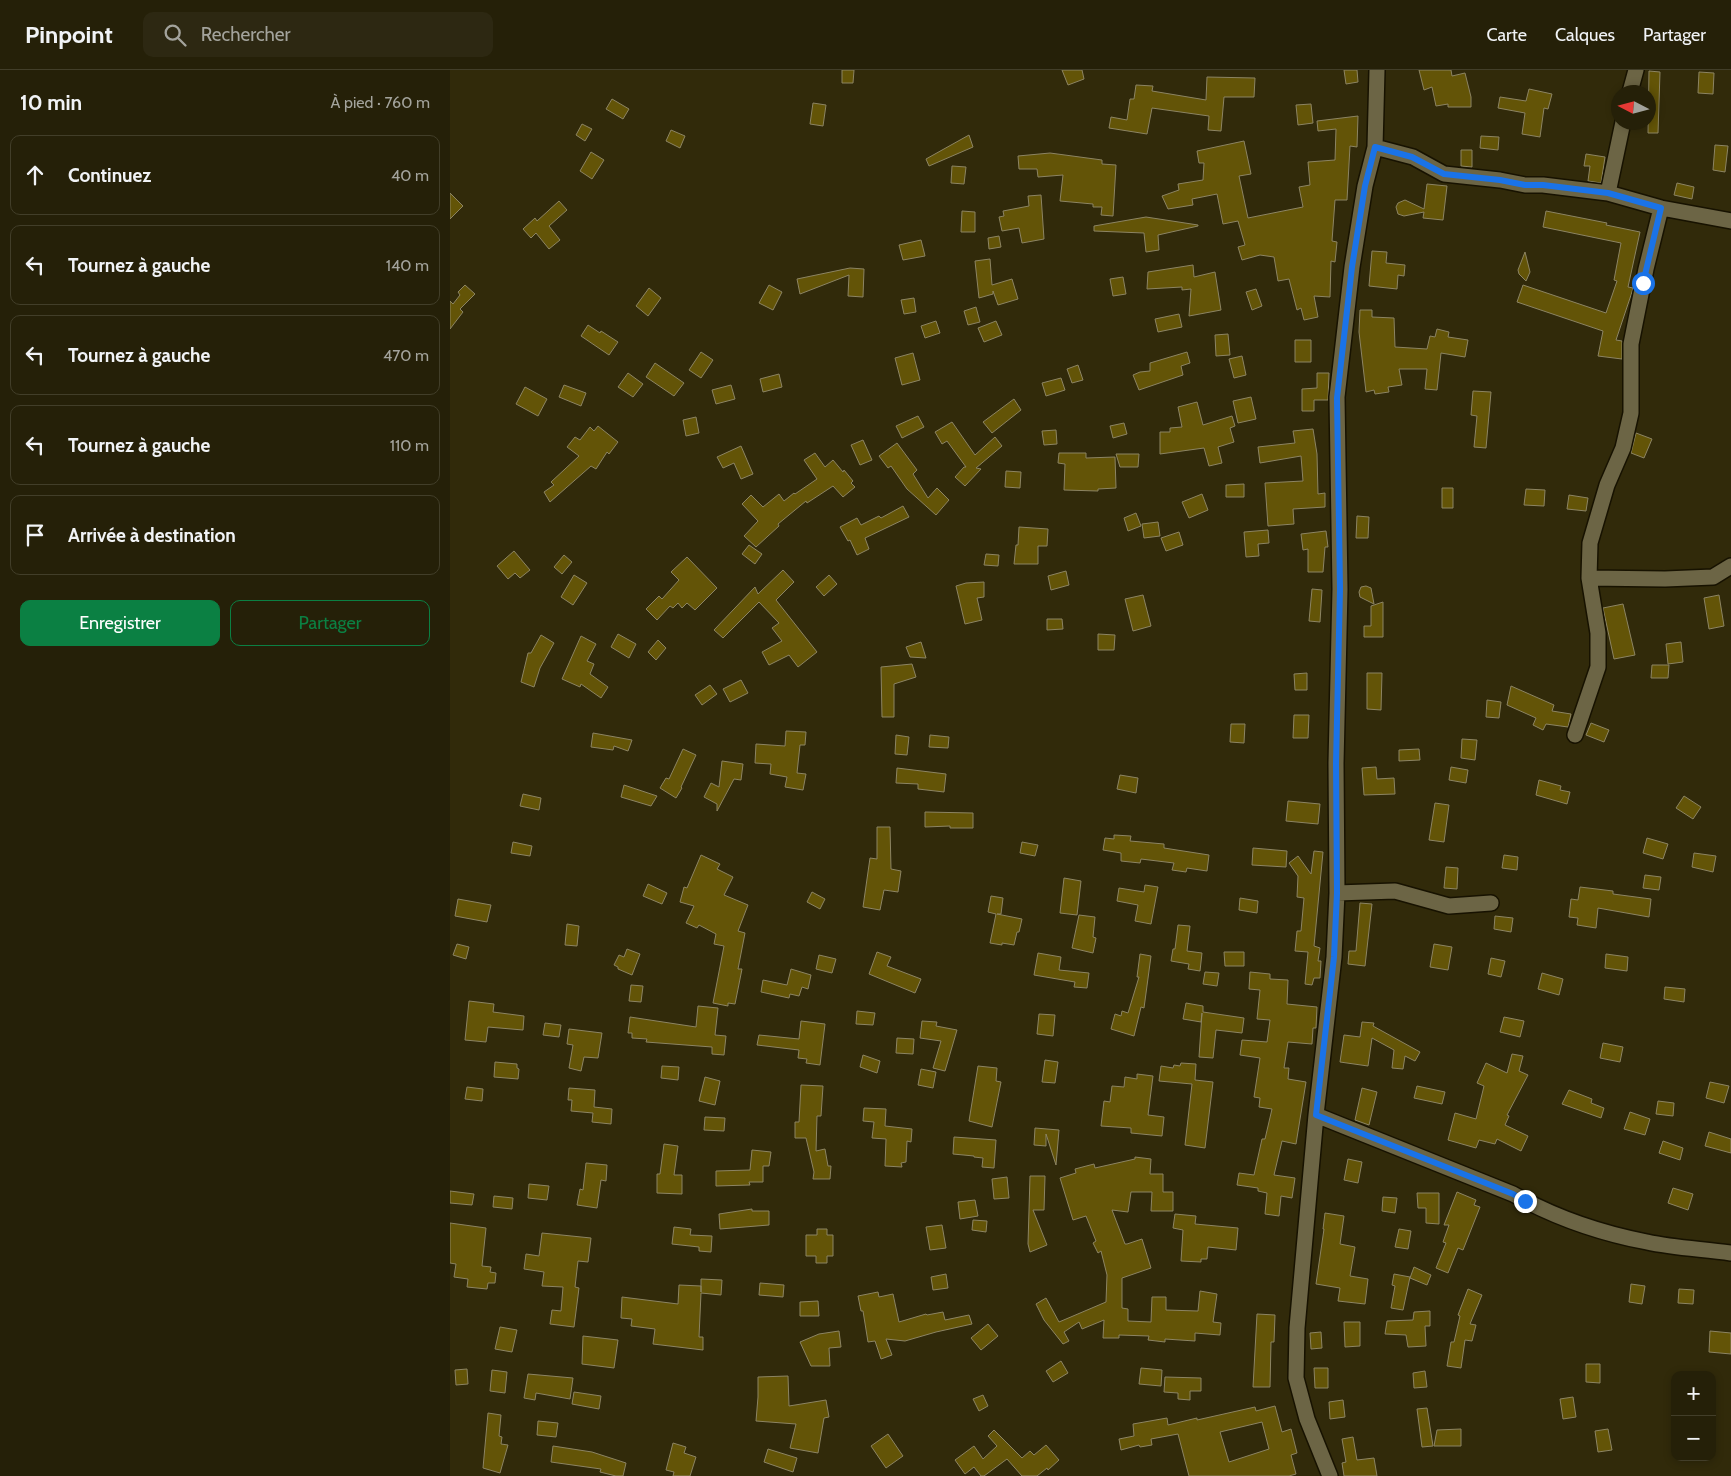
<!DOCTYPE html>
<html lang="fr">
<head>
<meta charset="utf-8">
<style>
	body { margin:0; font-family:Cabin,sans-serif; background:#2d2812; color:#f1f3f6 }
	.controls { position:absolute; right:15px; bottom:15px; display:grid; overflow:hidden; border-radius:10px; box-shadow:0 2px 8px #0003 }
	.controls button { width:45px; height:45px; display:grid; place-items:center; padding:0; border:0; border-bottom:1px solid #423e29; background:#252008; color:#f1f3f6; font:25px sans-serif }
	.compass { position:absolute; left:1161px; top:15px; width:45px; height:45px; border-radius:50%; background:#252008; box-shadow:0 2px 8px #0003; rotate:276deg }
	.stop { position:absolute; width:15px; height:15px; margin:-11px; border:4px solid #1a73e8; border-radius:50%; background:#fff }
	.stop.end { background:#1a73e8; border-color:#fff; box-shadow:0 1px 5px #0008 }
	.list { margin:0; padding:0; list-style:none }
	h2 { display:flex; justify-content:space-between; align-items:center; height:65px; margin:0; padding:0 20px; font-size:21px }
	h2 small { font-size:16px; font-weight:400; color:#a3a39c }
	.list li { display:grid; grid-template-columns:32px 1fr auto; gap:15px; align-items:center; box-sizing:border-box; height:80px; margin:0 10px 10px; padding:0 10px; border:1px solid #423e29; border-radius:10px }
	.list b { display:block; font-size:19px; white-space:nowrap }
	.list em { font-size:16px; font-style:normal; color:#a3a39c }
	.actions { display:flex; gap:10px; padding:15px 20px }
	.actions a { flex:1; padding:11px 0; border:1px solid #0b8043; border-radius:10px; text-align:center; font-size:18px; color:#0b8043 }
	.actions .main { background:#0b8043; color:#fff }
	.icon { flex:none; width:28px; height:28px; fill:none; stroke:currentColor; stroke-width:2; stroke-linecap:round; stroke-linejoin:round }
	.map { position:relative; flex:none; width:1281px; height:1406px; overflow:hidden }
	header { display:flex; align-items:center; gap:30px; box-sizing:border-box; height:70px; padding:0 25px; background:#252008; border-bottom:1px solid #423e29 }
	header strong { font-size:24px }
	nav { display:flex; gap:28px; margin-inline-start:auto; font-size:18px }
	.search { width:350px; height:45px; background:#2d2812; display:flex; align-items:center; gap:12px; box-sizing:border-box; padding:0 18px; border-radius:10px; color:#a3a39c; font-size:19px }
	main { display:flex }
	aside { flex:1; background:#252008 }
	.map>svg:first-child { display:block }
	.building { fill:#635407; stroke:#8c8463; fill-rule:evenodd }
	.lines { fill:none; stroke-linecap:round; stroke-linejoin:round }
	.minor-casing { stroke:#171200; stroke-width:18 }
	.minor { stroke:#6c6545; stroke-width:15 }
	.route { stroke:#1a73e8; stroke-width:6 }
</style>
</head>
<body>
<header>
<strong>Pinpoint</strong>
<div class="search"><svg class="icon" aria-label="search" viewBox="0 0 24 24"><circle cx="10" cy="10" r="6"/><path d="M15 15l6 6"/></svg>Rechercher</div>
<nav><a>Carte</a><a>Calques</a><a>Partager</a></nav>
</header>
<main>
<aside>
<h2>10 min<small>À pied · 760 m</small></h2>
<ul class="list">
<li><svg class="icon" aria-label="ahead" viewBox="0 0 24 24"><path d="M12 20V5M6 11l6-6 6 6"/></svg><div><b>Continuez</b></div><em>40 m</em></li>
<li><svg class="icon" aria-label="left" viewBox="0 0 24 24"><path d="M17 20v-9H6M10 6l-5 5 5 5"/></svg><div><b>Tournez à gauche</b></div><em>140 m</em></li>
<li><svg class="icon" aria-label="left" viewBox="0 0 24 24"><path d="M17 20v-9H6M10 6l-5 5 5 5"/></svg><div><b>Tournez à gauche</b></div><em>470 m</em></li>
<li><svg class="icon" aria-label="left" viewBox="0 0 24 24"><path d="M17 20v-9H6M10 6l-5 5 5 5"/></svg><div><b>Tournez à gauche</b></div><em>110 m</em></li>
<li><svg class="icon" aria-label="arrive" viewBox="0 0 24 24"><path d="M6 21V4h12l-3 4 3 4H6"/></svg><div><b>Arrivée à destination</b></div></li>
</ul>
<div class="actions"><a class="main">Enregistrer</a><a>Partager</a></div>
</aside>
<div class="map">
<svg width="1281" height="1406" viewBox="0 0 1281 1406">
	<rect width="100%" height="100%" fill="#312a0a"/>
	<path class="building" d="M392,0H404L403,13H392Z
		M612,0H632L634,9L618,15Z
		M894,0H907L908,12L896,14Z
		M969,0H1001L1002,6L1015,3L1021,27V37H998V34L986,36L982,17L974,20Z
		M1199,1L1210,2L1208,63H1198Z
		M1249,2L1264,3L1263,24L1248,23Z
		M757,7L805,8L804,27H774L771,61L758,60L759,46L702,38L697,64L659,58L661,47L677,50L680,29H684L686,15L703,16L702,21L756,30Z
		M1079,19L1102,24L1098,39L1094,38L1090,67L1072,64L1075,43L1048,38L1050,27L1076,31Z
		M162,29L179,39L173,49L156,39Z
		M363,33L376,35L373,56L360,54Z
		M861,34L863,53L848,55L846,35Z
		M908,46L907,77L900,76L897,130H885L882,171L887,172L885,192L881,191L880,227L864,226L868,247L854,250L851,238L847,240L839,209L828,211L824,187L810,185L792,190L788,177L795,175L788,151L773,154L767,124L742,129L743,135L718,139L712,126L729,120L728,114L753,110L754,93H749L747,81L794,71L801,104L789,106L798,148L853,137L849,117L860,115L858,92L885,90L886,59L868,61L867,51Z
		M132,54L142,59L135,71L126,65Z
		M221,60L235,66L230,78L216,71Z
		M519,65L523,77L479,96L476,89Z
		M1031,66L1049,67L1048,80L1030,78Z
		M1265,75L1278,76L1275,102L1263,100Z
		M1011,80H1022V97L1011,96Z
		M141,82L154,90L142,109L130,101Z
		M600,83L652,90V94L666,95L663,146L651,145L652,137H643V134L610,131L613,105L588,107L587,99H569L568,86Z
		M1136,84L1155,87L1151,113L1138,111L1140,96H1134Z
		M502,96L516,97L514,114L501,113Z
		M1227,113L1244,117L1242,129L1224,125Z
		M977,114L997,116L993,150L973,148L974,142L954,146L948,144L946,137L948,133L955,130L974,139Z
		M0,123L13,136L0,149Z
		M591,125L594,169L572,173L569,158L552,161L549,147L554,146L553,141L579,136L578,126Z
		M109,131L117,140L99,156L110,170L99,179L86,163L81,168L73,159L85,148L87,151Z
		M512,141L525,142V162H511Z
		M1096,141L1157,153L1156,155L1190,162L1178,217L1183,218L1181,225L1166,270L1172,271V289L1148,286L1153,261L1067,232L1073,215L1156,243L1167,211L1164,210L1171,173L1093,157Z
		M696,147L748,155V156L708,165L709,180L696,182L694,163L644,161V156Z
		M549,166L551,177L539,179L538,168Z
		M471,170L475,186L453,190L449,175Z
		M922,181L937,182L936,193L955,195L954,206L948,205L947,219L919,216Z
		M1075,182L1080,202L1076,211L1069,204L1068,200Z
		M540,189L542,215L562,209L568,229L548,235L543,221V224L529,228L525,191Z
		M743,195L744,207L765,202L771,240L739,246L741,219L732,220V217L697,219L698,202Z
		M400,198L414,199L413,227L398,226L399,205L350,224L347,209Z
		M673,207L676,224L663,226L660,209Z
		M15,215L25,224L10,239L13,242L0,259V231L3,234L10,225L8,222Z
		M319,215L332,222L323,240L309,233Z
		M199,218L211,228L198,246L186,236Z
		M806,219L812,236L802,240L796,222Z
		M464,228L466,242L454,244L451,230Z
		M526,237L530,252L518,255L514,241Z
		M910,240H922V247L944,248L945,277L977,279L980,266L985,267L987,259L999,262L998,267L1018,270L1015,287L991,283L987,320L975,319L977,299H949L952,315L938,317L939,322L925,324L924,320L916,322L909,262Z
		M729,244L732,257L708,262L705,249Z
		M486,251L490,263L475,268L471,256Z
		M546,251L552,265L534,272L528,258Z
		M138,255L150,263L151,261L168,272L159,285L131,266Z
		M778,264L780,285L766,286L765,265Z
		M845,270H861V292H845Z
		M251,282L263,290L251,308L239,300Z
		M737,282L740,293L731,296L733,305L689,320L683,305L690,302L700,301V293Z
		M463,283L470,310L452,315L445,288Z
		M792,286L796,305L784,308L779,289Z
		M205,293L234,313L224,326L196,307Z
		M628,295L633,310L622,313L617,299Z
		M178,303L193,314L183,327L168,317Z
		M867,303H879L878,330H864V341H852V319L867,318Z
		M329,304L332,317L313,322L310,309Z
		M611,308L615,320L596,326L592,313Z
		M114,315L136,323L131,336L109,327Z
		M281,315L285,329L266,334L262,320Z
		M75,317L97,329L88,346L66,334Z
		M1023,321L1041,322L1036,378L1024,377L1027,346L1021,345Z
		M801,327L806,349L788,353L783,331Z
		M564,329L571,340L542,363L533,352Z
		M747,332L753,355L782,346L785,356L780,358L784,372L768,377L772,393L759,396L754,378L710,384V362H720V358L732,357L728,337Z
		M468,346L474,357L452,368L446,356Z
		M246,347L249,363L236,366L233,350Z
		M502,352L525,385L545,367L552,376L526,398L531,399L515,416L505,407L514,397H516L497,371L492,374L485,362Z
		M674,353L677,364L663,368L660,356Z
		M148,356L168,372L159,384L157,382L146,399L141,396L100,432L94,422L104,415L101,412L129,386L117,377L125,367L130,370L140,357L144,361Z
		M863,359L867,384L868,424L875,423V437L843,439L844,454L818,456L815,413L853,411L851,386L810,393L808,377L845,373L843,361Z
		M606,360L607,374L594,375L592,361Z
		M1186,363L1202,369L1194,388L1181,383Z
		M413,370L422,390L410,395L401,375Z
		M447,373L467,400L463,404L478,428L487,418L499,430L486,445L457,419L441,396L438,398L429,386Z
		M291,376L303,404L291,409L284,393L273,398L267,387Z
		M365,383L375,397L383,390L393,402L394,400L403,411L401,413L405,417L393,427L383,416L357,433L356,431L328,454L329,456L306,477L294,466L308,451L292,434L301,425L313,437L329,424L334,431L344,423L345,424L367,409L354,390Z
		M609,383H636V388L665,387L666,418L648,419V421L614,420L615,394L608,393Z
		M666,384H689L688,397H670Z
		M556,401L571,402L570,418L555,417Z
		M794,414V427H776V415Z
		M992,418H1003V438H992Z
		M1076,419L1095,420L1094,436L1074,435Z
		M752,424L758,440L739,448L732,432Z
		M1119,425L1138,428L1136,441L1117,439Z
		M453,436L459,447L415,468L419,479L407,485L400,470L398,471L390,457L407,448L411,455L429,446L431,448Z
		M686,443L691,456L678,461L674,448Z
		M907,446L919,447L918,468H906Z
		M708,452L710,466L694,468L692,454Z
		M569,457L598,459L597,476H588V494H564L566,475H568Z
		M818,460L819,473L808,474L809,486L796,487L794,462Z
		M876,461L878,477H875L873,502H858V479L853,480L851,464Z
		M729,462L733,475L716,481L711,468Z
		M299,475L312,484L305,494L292,484Z
		M64,481L80,500L70,508L65,503L58,509L47,496Z
		M536,484L549,485L548,496L534,495Z
		M114,485L122,492L112,504L104,497Z
		M237,487L267,518L245,540L237,533L232,538L228,533L223,538L220,536L207,550L196,539L209,526L212,529L229,510L221,502Z
		M333,500L344,512L326,530L367,582L348,597L339,585L319,595L312,582L332,571L322,558L329,553L309,532L273,568L264,560L305,517L308,524Z
		M616,501L619,515L601,520L598,506Z
		M124,505L137,513L123,535L111,527Z
		M379,505L387,514L374,526L366,517Z
		M534,512V527L527,528L532,550L515,554L506,516L516,513Z
		M916,516L921,518L924,534L910,527L909,522L911,517Z
		M862,519L872,520L870,552L859,551Z
		M693,525L701,556L683,561L675,529Z
		M1269,525L1274,556L1259,559L1254,528Z
		M933,532V567H914V556H921V536Z
		M1173,534L1185,585L1164,589L1153,538Z
		M597,549H612L613,559L597,560Z
		M168,564L186,574L179,588L161,577Z
		M648,564L665,565L664,580H648Z
		M91,565L104,573L90,598L84,617L71,612L78,583H81Z
		M131,566L146,574L137,591L144,594L140,604L158,617L151,628L131,614L130,617L112,609Z
		M208,570L216,578L206,590L198,582Z
		M471,572L476,588L460,587L456,577Z
		M1231,572L1233,592L1218,594L1216,574Z
		M462,594L466,607L444,614V647H432L431,597Z
		M1202,595H1219L1218,608H1201Z
		M857,603V620H845L844,604Z
		M917,603H932L931,640L917,639Z
		M291,610L298,623L280,632L273,619Z
		M260,615L267,624L252,635L245,625Z
		M1061,616L1104,635L1102,641L1121,644L1118,657L1096,654L1093,660L1083,655L1086,648L1057,635Z
		M1037,630L1051,632L1049,648L1036,647Z
		M844,645H859L858,668H843Z
		M1141,653L1159,660L1154,672L1136,665Z
		M781,654H795L794,673L780,672Z
		M336,661L356,662L355,675H350L347,703L356,704L353,720L335,717L337,707L320,704L321,694L305,693L306,674L335,676Z
		M143,663L182,670L178,681L164,676L163,680L141,677Z
		M446,665L459,667L457,685L445,684Z
		M480,665L499,667L498,678L479,677Z
		M1012,669L1027,670L1025,690L1011,688Z
		M233,679L246,685L231,717L232,718L226,728L210,718L216,708L219,709Z
		M969,679L970,690L949,691V680Z
		M272,691L293,694L291,710L284,709L267,741V734L254,727L261,713L269,717Z
		M926,697L927,709L944,708L945,724L914,725L912,698Z
		M1001,697L1018,700L1016,713L999,710Z
		M447,698L496,704L494,722L468,719V714L446,713Z
		M670,705L688,708L686,723L667,719Z
		M1089,710L1111,716L1110,720L1120,722L1117,734L1086,725Z
		M174,715L207,726L201,736L171,727Z
		M73,724L91,728L89,740L70,736Z
		M1234,726L1251,737L1243,749L1226,738Z
		M838,731L870,734L868,754L836,751Z
		M985,733L999,735L994,772L979,770Z
		M475,742L523,743V758H500V756L475,757Z
		M427,757H440L441,799L451,801L448,822L434,820L430,840L413,837L420,788L427,789Z
		M664,765L681,766L680,771L714,774V778L759,785L757,801L737,798L736,802L722,800L724,793L691,789L690,793L671,791V783L653,780L655,768L664,769Z
		M1197,768L1218,774L1213,789L1193,783Z
		M63,772L82,776L80,786L61,783Z
		M572,772L588,775L585,786L570,783Z
		M803,778L837,781L836,797L802,795Z
		M864,781L873,782L864,876L870,878L868,891H871L870,908H864L862,915L855,914L858,882L845,881L847,861H851L854,828L847,827L848,806L839,793L848,786L861,804Z
		M1244,783L1266,786L1263,802L1242,797Z
		M251,785L270,794L267,799L283,807L274,825L298,835L288,861L295,863L288,899H292L285,934L278,933V936L263,933L274,876L264,874L266,864L249,855L247,858L236,853L244,836L230,832L234,817L237,818Z
		M1054,785L1068,787L1067,800L1052,798Z
		M996,797L1008,798L1007,819L994,818Z
		M1195,805L1211,807L1209,820L1193,818Z
		M614,808L631,811L627,845L610,843Z
		M198,814L217,823L212,834L193,826Z
		M695,815L708,817L701,854L685,851L688,835L667,831L669,818L694,822Z
		M1130,817L1163,821V824L1201,829L1199,847L1148,838L1146,858L1127,855L1128,848L1119,847L1121,829L1128,830Z
		M362,822L375,829L370,839L357,832Z
		M541,826L553,828L551,844H547L572,849L569,862H567L564,875L552,873V875L540,873L546,844L538,842Z
		M790,828L808,831L807,843L789,840Z
		M8,829L41,835L37,852L5,846Z
		M910,833L922,834L915,896L898,894L899,881H906Z
		M629,845L645,847L643,867L646,868L643,883L622,878Z
		M1045,846L1063,848L1061,862L1044,859Z
		M117,854L129,856L127,876L115,875Z
		M728,855L740,856L737,881L752,883L750,901L738,899L739,894L721,891L723,879H725Z
		M7,874L19,877L16,889L3,885Z
		M984,874L1002,877L998,900L980,897Z
		M177,879L190,884L182,905L168,899V897L164,895L169,885L174,887Z
		M427,882L441,887L437,896L471,909L465,923L419,904Z
		M774,882H794V896H775Z
		M588,883L611,887L609,900L639,903L637,918L624,917L625,912L584,905Z
		M690,884L701,886L694,938L691,937L684,966L661,959L665,944L671,946L672,941L678,943L689,907H687Z
		M1156,884L1178,887L1177,901L1155,898Z
		M369,885L386,889L382,903L366,899Z
		M1041,888L1055,891L1051,907L1038,904Z
		M341,899L361,905L358,919L352,917L349,926L340,924L339,928L311,922L313,910L337,915Z
		M755,902L769,903L767,916L753,914Z
		M800,902L820,904V909L838,910L837,934L867,937L866,958H863L862,974L838,972L834,998H839L838,1009L856,1012L846,1074L832,1071L824,1105L845,1108L842,1128L831,1126L829,1146L815,1144L817,1123L808,1121V1118L787,1115L789,1103L804,1105L812,1069H815L822,1039L809,1037L810,1028L804,1027L810,988L790,985L792,970L817,972L820,950L807,949L810,920L799,919Z
		M1092,903L1113,909L1109,925L1088,919Z
		M181,915L193,916L191,932L179,931Z
		M1215,917L1235,919L1234,932L1214,929Z
		M19,931L44,934L43,942L74,946L73,960L38,957L36,972L15,970Z
		M736,933L753,936V942L794,948L792,963L766,960L763,988L749,987L752,943L751,952L733,949Z
		M248,936L268,938L265,965L276,966L274,985L262,984V977L196,972L197,969L182,968V963H178L180,947L246,957Z
		M407,941L425,943L423,955L406,954Z
		M589,944L605,945L603,966L587,964Z
		M1054,947L1074,951L1070,967L1050,962Z
		M351,951L375,954L370,995L356,993L357,989L348,988L349,980L307,975L309,965L349,969Z
		M472,951L487,952L486,956L507,960L495,1001L483,998L491,971L470,968Z
		M912,952L924,953L923,956L970,982L965,991L955,986L953,999L942,998L944,980L922,968L918,996L890,992L894,965L910,967Z
		M95,953L111,955L109,967L93,965Z
		M119,959L152,963L148,988L134,987L131,1001L119,998L123,975L117,974Z
		M447,968L464,969L463,984L446,983Z
		M1153,973L1173,977L1170,992L1150,988Z
		M1062,984L1073,986L1069,1001L1078,1005L1057,1045L1059,1046L1055,1055L1078,1066L1071,1081L1047,1069L1045,1074L1029,1070L1026,1078L998,1070L1005,1043L1026,1049L1034,1016L1027,1013L1036,993L1057,1003Z
		M413,985L430,991L427,1003L410,997Z
		M595,990L608,992L605,1013L592,1012Z
		M45,992L67,994V998L69,999L68,1009L44,1007Z
		M731,993L746,994L745,1010L763,1012L755,1078L735,1075L742,1014L709,1011L711,996L723,998L724,995L730,996Z
		M212,996L229,997L228,1010L211,1008Z
		M528,996L547,998L546,1011L551,1012L542,1057L519,1051Z
		M471,999L486,1002L483,1018L468,1015Z
		M687,1004L703,1006L698,1045L714,1047L712,1066L681,1063V1058L651,1056L654,1031L660,1032L662,1016L674,1017L675,1007L687,1009Z
		M255,1007L270,1011L265,1035L249,1031Z
		M1260,1012L1279,1016L1274,1033L1256,1028Z
		M351,1015L373,1016L371,1046H367L366,1081L375,1079L378,1096H381L380,1109H363L364,1102L356,1068H345V1052H349Z
		M967,1016L995,1022L992,1034L964,1028Z
		M17,1017L33,1019L32,1031L15,1029Z
		M119,1018L145,1020L144,1037L162,1039L161,1054L142,1052L143,1043L121,1041L122,1030H118Z
		M912,1018L927,1022L919,1055L905,1050Z
		M1119,1020L1142,1029L1141,1033L1154,1038L1151,1048L1112,1034Z
		M1208,1031L1224,1033L1223,1046L1206,1044Z
		M414,1038L436,1039L435,1056L462,1059L461,1072L457,1071L456,1092L451,1093L452,1097L435,1096L436,1069L422,1068L424,1052L413,1051Z
		M1180,1042L1200,1049L1195,1065L1174,1059Z
		M255,1047L275,1048L274,1061L254,1060Z
		M585,1058L609,1060L606,1095L596,1064V1076L584,1075Z
		M1259,1062L1281,1069V1083L1255,1076Z
		M504,1067L546,1070L544,1098L532,1097L533,1088L524,1087V1086L503,1084Z
		M1213,1071L1233,1078L1230,1090L1209,1083Z
		M214,1074L228,1076L224,1105H232V1124L207,1123V1104H210Z
		M302,1080L321,1082L319,1096H313V1112H299L300,1115L266,1116V1101L300,1100Z
		M685,1087L701,1089L700,1104H713V1122H723V1141H701L702,1122H681L678,1142L662,1140L675,1174H677L692,1169L701,1198L672,1208V1238L678,1239V1251L701,1252L702,1227H716V1240L748,1241L750,1221L767,1224L763,1252L771,1253L770,1265L745,1263V1271L715,1269V1272L698,1270L699,1266L669,1265V1268H653L654,1250L632,1259L629,1252L614,1262L619,1271L613,1274L594,1250L586,1234L596,1228L609,1252L656,1232L657,1205L651,1181L648,1183L643,1173L646,1171L636,1146L623,1150L610,1108L626,1103L625,1099L644,1094L645,1098L685,1089Z
		M898,1089L912,1092L908,1113L894,1110Z
		M136,1093L157,1095L156,1111L151,1110L147,1138L127,1135L130,1119L133,1120Z
		M580,1106H595L594,1140H583L597,1175L580,1182L578,1174Z
		M557,1107L559,1128L544,1129L542,1109Z
		M79,1114L99,1116L97,1130L78,1128Z
		M1223,1118L1243,1124L1238,1140L1218,1133Z
		M0,1121L24,1124L22,1135L0,1133Z
		M1007,1122L1026,1130L1024,1135L1030,1137L1013,1180L1008,1178L998,1203L986,1198L996,1173L993,1172L999,1155H994Z
		M967,1123H989V1154L976,1153V1138H968Z
		M44,1126L63,1128L62,1139L43,1137Z
		M933,1127L947,1128L945,1143L932,1141Z
		M525,1130L528,1146L510,1149L508,1132Z
		M302,1139V1141H319V1155L270,1159L269,1144Z
		M875,1143L894,1146L890,1174L905,1177L900,1206L918,1209L915,1234L888,1231L890,1218L866,1214L874,1159H873Z
		M725,1144L746,1146L745,1154L788,1158L786,1180L758,1177L757,1189H751V1192L731,1191L733,1160L723,1158Z
		M523,1150L537,1151L536,1162L522,1160Z
		M0,1153L36,1158L32,1196L41,1197L40,1202L46,1203L45,1213H38L37,1219L17,1217L18,1209L4,1207L6,1194L0,1193Z
		M492,1155L496,1178L480,1180L476,1157Z
		M224,1157L241,1159L240,1165L262,1166L261,1182L249,1181V1177L222,1174Z
		M367,1159H377V1165H383V1186H377V1193H366V1186H356V1165H367Z
		M949,1159L961,1161L958,1179L945,1177Z
		M92,1163L141,1168L138,1192L128,1191L125,1217L129,1218L124,1257L100,1254L102,1240L111,1241L113,1217L92,1216L94,1202L74,1199L76,1184L89,1186Z
		M964,1197L981,1205L977,1215L960,1208Z
		M496,1204L498,1218L483,1220L481,1207Z
		M944,1204L960,1207L953,1240L941,1238L945,1216L942,1215Z
		M251,1209L272,1210L271,1225L251,1223L249,1267H253V1280L203,1274L205,1259L181,1256L182,1249L171,1248L172,1227L228,1234L229,1215L251,1216V1222Z
		M310,1213L334,1215L333,1227L309,1225Z
		M1181,1214L1195,1216L1192,1234L1179,1232Z
		M1018,1219L1032,1225L1020,1254L1026,1255L1022,1271L1015,1270L1011,1298L997,1296L1001,1272H1004L1010,1246L1008,1245Z
		M1229,1219L1244,1220L1243,1234L1228,1233Z
		M428,1222L429,1227L443,1224L449,1252L476,1244L477,1245L493,1242L495,1250L519,1245L522,1254L486,1262L455,1271L436,1269L442,1285L431,1289L425,1271L418,1272L413,1241H411L408,1226Z
		M368,1231L369,1246H350V1232Z
		M980,1241V1256H975L976,1276L958,1277L956,1265L935,1264L937,1251L963,1250L964,1242Z
		M807,1244L825,1245L824,1272H821L820,1317H803Z
		M894,1252H910V1276L895,1277Z
		M538,1254L548,1266L531,1280L521,1268Z
		M50,1257L67,1260L62,1282L45,1279Z
		M389,1261L391,1277L379,1278L380,1296H361L350,1272L369,1264Z
		M1260,1261L1281,1263V1284L1259,1282Z
		M871,1262L872,1278L861,1279L860,1263Z
		M133,1266L168,1270L164,1298L132,1294Z
		M611,1291L618,1303L603,1312L596,1301Z
		M1136,1294H1150V1313L1136,1312Z
		M691,1298L712,1300L711,1316L689,1314Z
		M864,1298H878V1318H865Z
		M17,1299L18,1314L6,1315L5,1300Z
		M42,1300L57,1302L55,1323L40,1321Z
		M975,1301L977,1317L964,1318L963,1303Z
		M78,1304L123,1308L120,1329L86,1323L85,1330L74,1328Z
		M338,1306L339,1336L376,1330L379,1347L374,1348L368,1383L340,1378L346,1354L306,1351L308,1327V1307Z
		M715,1307L751,1308V1321H740V1330L728,1329V1323L714,1322Z
		M124,1322L151,1326L149,1339L122,1334Z
		M533,1325L538,1336L529,1341L523,1329Z
		M1123,1327L1126,1347L1113,1349L1110,1329Z
		M893,1330L895,1347L880,1349L879,1332Z
		M825,1336L832,1362L841,1359L847,1383L841,1385L846,1404L839,1406H739L728,1364L701,1369L702,1375L690,1377L689,1375L671,1380L669,1369L684,1366L683,1354L717,1348L718,1355L747,1348V1350L805,1337L806,1341ZM812,1352L819,1379L779,1392L770,1362Z
		M977,1338L983,1376L972,1377L967,1339Z
		M38,1343L51,1345L49,1366L52,1367L51,1374L58,1375L50,1403L33,1398Z
		M88,1351L108,1353L106,1367L87,1365Z
		M1011,1359V1376H984L987,1360Z
		M1158,1359L1162,1380L1148,1382L1145,1361Z
		M544,1360L572,1388L580,1381L584,1385L596,1375L609,1390L598,1400L597,1398L587,1406H572L557,1389L534,1406H531L524,1397L515,1404L505,1390L524,1376L533,1389L547,1376L538,1366Z
		M438,1364L453,1386L436,1398L421,1376Z
		M903,1367L907,1390L924,1388L927,1406H894L892,1393L896,1392L892,1369Z
		M223,1373L236,1377L234,1383L246,1387L240,1406H223L224,1402L216,1400Z
		M103,1376L142,1382L176,1393L173,1406H166L150,1402L151,1399L101,1392Z
		M318,1379L347,1388L343,1402L314,1392Z"/>
	<g class="lines">
		<g class="minor-casing">
			<path id="minor" d="M1180,22L1186,0
				M925,77L963,87L994,104L1050,110L1075,115H1093L1158,123L1211,138L1281,151
				M1158,123L1173,52
				M1139,508L1215,509L1263,507L1281,496
				M1125,665L1148,597V563L1139,508L1140,473L1157,415L1173,378L1181,343V274L1196,199L1211,138
				M887,823L945,821L999,836L1041,833
				M866,1045L1063,1124C1104,1147 1150,1163 1197,1172C1224,1178 1253,1179 1281,1183
				M880,1406L857,1349L846,1308L847,1258L866,1045L884,887L887,823L886,693L890,519L887,327L902,197L915,116L925,77L927,0"/>
		</g>
		<use href="#minor" class="minor"/>
	</g>
	<g class="lines">
		<path class="route" d="M1075,1131L1063,1124L866,1045L884,887L887,823L886,693L890,519L887,328L902,197L915,116L925,77L962,87L994,104L1050,110L1075,115H1093L1158,123L1211,138L1193,213"/>
	</g>
</svg>
<div class="controls">
<button>+</button>
<button>−</button>
</div>
<svg class="compass" viewBox="-18 -18 36 36"><path d="M0-13l5 13h-10z" fill="#e53935"/><path d="M0 13l5-13h-10z" fill="#a3a39c"/></svg>
<div class="stop" style="left:1193px;top:213px"></div>
<div class="stop end" style="left:1075px;top:1131px"></div>
</div>
</main>
</body>
</html>
